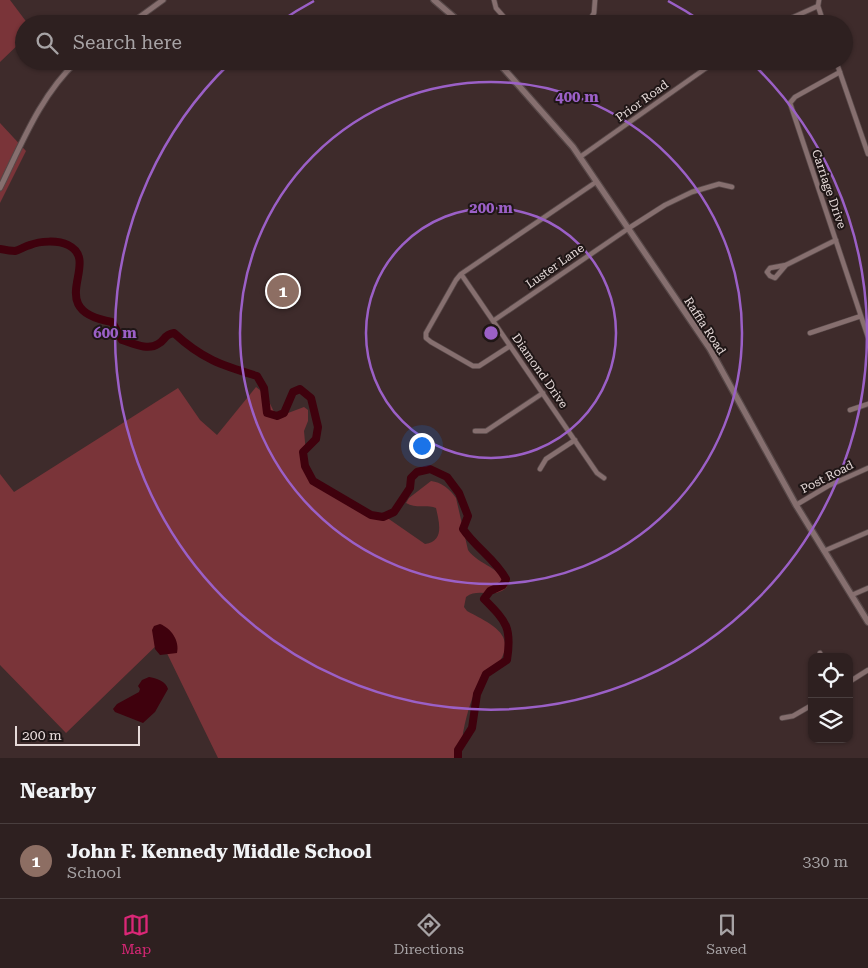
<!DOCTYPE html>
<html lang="en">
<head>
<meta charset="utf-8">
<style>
	body { margin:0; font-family:"Roboto Serif",serif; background:#362829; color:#f1f3f6 }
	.controls { position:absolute; right:15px; bottom:15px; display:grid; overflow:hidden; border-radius:10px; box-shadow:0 1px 4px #0004 }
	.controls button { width:45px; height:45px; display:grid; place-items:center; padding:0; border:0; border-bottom:1px solid #493e3e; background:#2e2020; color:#f1f3f6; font:25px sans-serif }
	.scale { position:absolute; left:15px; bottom:12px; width:125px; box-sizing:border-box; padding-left:5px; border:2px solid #e6dad9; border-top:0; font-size:14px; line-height:18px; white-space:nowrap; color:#e6dad9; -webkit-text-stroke:4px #1f1616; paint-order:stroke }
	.you { position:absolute; left:421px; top:445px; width:18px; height:18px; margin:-12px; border:4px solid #fff; border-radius:50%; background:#1a73e8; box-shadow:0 0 0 8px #1a73e833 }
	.badge { display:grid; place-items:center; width:32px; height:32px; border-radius:50%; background:#db2777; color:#fff; font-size:16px; font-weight:700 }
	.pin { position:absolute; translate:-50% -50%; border:2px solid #fff; box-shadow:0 1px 5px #0006 }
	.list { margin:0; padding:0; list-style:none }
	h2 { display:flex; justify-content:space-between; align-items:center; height:65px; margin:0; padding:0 20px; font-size:21px }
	h2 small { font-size:16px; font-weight:400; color:#a7a3a5 }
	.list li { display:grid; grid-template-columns:32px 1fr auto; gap:15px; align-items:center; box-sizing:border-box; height:75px; padding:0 20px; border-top:1px solid #493e3e }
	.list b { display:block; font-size:19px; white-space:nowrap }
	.list p { margin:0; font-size:16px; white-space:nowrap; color:#a7a3a5 }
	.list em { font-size:16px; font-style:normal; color:#a7a3a5 }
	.icon { flex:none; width:28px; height:28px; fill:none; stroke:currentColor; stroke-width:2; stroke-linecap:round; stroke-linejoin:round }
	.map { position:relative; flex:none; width:868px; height:758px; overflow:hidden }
	.search { position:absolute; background:#2e2020; box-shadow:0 1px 4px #0004; left:15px; right:15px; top:15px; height:55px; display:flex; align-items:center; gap:12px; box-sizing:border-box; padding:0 18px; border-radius:28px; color:#a7a3a5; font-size:19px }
	.sheet { height:140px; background:#2e2020 }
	nav { display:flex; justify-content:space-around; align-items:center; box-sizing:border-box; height:70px; border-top:1px solid #493e3e; background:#2e2020; font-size:14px; color:#a7a3a5 }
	nav a { display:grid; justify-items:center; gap:2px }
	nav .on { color:#db2777 }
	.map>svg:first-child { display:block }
	.green { fill:#7a3439 }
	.water { fill:#3f010d }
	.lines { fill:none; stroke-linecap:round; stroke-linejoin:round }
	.river { stroke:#3f010d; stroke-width:8 }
	.minor-casing { stroke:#564747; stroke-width:6 }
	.tertiary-casing { stroke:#564747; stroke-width:7 }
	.secondary-casing { stroke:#564747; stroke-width:8 }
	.minor { stroke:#866f6f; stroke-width:4.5 }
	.tertiary { stroke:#866f6f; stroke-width:5 }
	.secondary { stroke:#866f6f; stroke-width:5.5 }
	.ring { fill:none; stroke:#9b60c7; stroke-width:2.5 }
	.labels { text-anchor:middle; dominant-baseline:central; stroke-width:4; stroke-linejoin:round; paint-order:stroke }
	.street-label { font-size:12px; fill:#e6dad9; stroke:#1f1616 }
	.centre { fill:#9b60c7; stroke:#1f1616; stroke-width:2.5 }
	.ring-label { font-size:15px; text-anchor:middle; font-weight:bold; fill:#9b60c7; stroke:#1f1616; stroke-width:4; stroke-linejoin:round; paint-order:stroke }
</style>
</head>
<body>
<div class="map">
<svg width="868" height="758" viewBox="0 0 868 758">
	<rect width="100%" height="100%" fill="#3e2b2b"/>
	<path class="green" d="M0,0H10L28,24H24V39L0,62Z
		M0,123L26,151L0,203Z
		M256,387C266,394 270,403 275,414L280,416L304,407L308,410V421L304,431L306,453L302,460V467L306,473L327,492L345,502L386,517L425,544C445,541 439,522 436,508C426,504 416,509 406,503L409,498L431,481C441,482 450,489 456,498L468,550C478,565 504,568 507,587C494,600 479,587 466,597L464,607L467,611C495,626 522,637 492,672C483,682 477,686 472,699C468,710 465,722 463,733C462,743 462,750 455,758H218L161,641L66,733L0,665V474L14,492L178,388L200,420L217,435Z"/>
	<path class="water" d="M160,624C171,628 180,641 177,653L160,655L155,649L152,630L154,626Z
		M149,677C156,678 166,681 168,689L155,712L143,723L115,712L113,709L117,704L139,692L140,689L138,686L142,680Z"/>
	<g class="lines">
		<path class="river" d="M0,249C5,250 10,251 15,251C20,250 25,246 30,245C40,241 58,240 68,245C103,262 41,310 112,322L122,340C132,343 148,351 158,344C166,340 163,335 174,333C202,359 221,365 257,376L264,388L267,413L277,416L284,413L293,392L300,389L311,398L318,427L316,439L303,452L305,466L313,481L371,515L383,517L394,512L410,488L411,478L417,472L430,469L447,477L459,493L468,516L463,529C476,548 495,559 506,579L503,585L490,591L484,599C507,622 512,628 507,660L486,674L477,694L472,728L458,750V758"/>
		<g class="minor-casing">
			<path id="minor" d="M494,0L496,8L510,24
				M819,0L818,6L824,24
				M587,24L594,13L595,0
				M778,24L818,6
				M836,61L868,154
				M840,72L795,97L790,103L868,337
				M580,157L716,61
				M786,265L775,278L770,276L767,272L770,268L786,265L836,240
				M461,274L597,473L604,478
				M493,321L629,228L665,205L692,192L719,184L732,187
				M810,333L861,316
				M510,346L479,366H473L431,342L426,338V333L456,280L461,274L596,182
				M850,410L868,404
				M475,431H486L543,393
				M540,469L546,459L575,440
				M796,505L828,486L868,468
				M824,551L868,532
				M852,595L868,588
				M820,653L822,657
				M849,682L868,670
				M782,718L793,716L812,705"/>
		</g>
		<g class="tertiary-casing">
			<path id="tertiary" d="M130,24L163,0
				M0,188C22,143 40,96 77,61"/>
		</g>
		<g class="secondary-casing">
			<path id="secondary" d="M434,0L462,24
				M497,61L573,147L710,349L796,505L868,622"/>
		</g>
		<use href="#minor" class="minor"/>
		<use href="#tertiary" class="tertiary"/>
		<use href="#secondary" class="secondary"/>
	</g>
	<g class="ring">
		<circle cx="491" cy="333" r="125"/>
		<circle cx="491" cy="333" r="251"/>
		<path d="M278 23A376 376 0 0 1 314 1M668 1A376 376 0 0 1 704 23M752 63A376 376 0 1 1 230 63"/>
	</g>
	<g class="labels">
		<g class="street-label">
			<text transform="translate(642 101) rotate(-36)">Prior Road</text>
			<text transform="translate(829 189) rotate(71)">Carriage Drive</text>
			<text transform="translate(555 266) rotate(-35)">Luster Lane</text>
			<text transform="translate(705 326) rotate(57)">Raffia Road</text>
			<text transform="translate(540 371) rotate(55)">Diamond Drive</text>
			<text transform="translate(827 477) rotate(-27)">Post Road</text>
		</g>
	</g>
	<circle cx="491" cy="333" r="8" class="centre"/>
	<g class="ring-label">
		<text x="577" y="102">400 m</text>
		<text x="491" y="213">200 m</text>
		<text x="115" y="338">600 m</text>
	</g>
</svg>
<div class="controls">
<button><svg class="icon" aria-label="locate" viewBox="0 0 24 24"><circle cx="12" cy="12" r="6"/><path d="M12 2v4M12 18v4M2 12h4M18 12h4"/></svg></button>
<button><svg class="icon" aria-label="layers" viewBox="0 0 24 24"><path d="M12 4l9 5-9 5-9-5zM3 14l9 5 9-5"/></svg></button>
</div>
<div class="scale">200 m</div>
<div class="you"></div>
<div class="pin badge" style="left:283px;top:291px;background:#8d6e63">1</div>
<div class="search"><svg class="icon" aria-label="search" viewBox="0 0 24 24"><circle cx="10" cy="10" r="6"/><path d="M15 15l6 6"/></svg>Search here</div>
</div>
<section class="sheet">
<h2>Nearby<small></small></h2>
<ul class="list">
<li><span class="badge" style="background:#8d6e63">1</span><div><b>John F. Kennedy Middle School</b><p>School</p></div><em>330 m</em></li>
</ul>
</section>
<nav>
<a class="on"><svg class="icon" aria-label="map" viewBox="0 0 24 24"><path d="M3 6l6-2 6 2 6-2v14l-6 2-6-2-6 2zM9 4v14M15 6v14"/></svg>Map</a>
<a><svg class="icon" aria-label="directions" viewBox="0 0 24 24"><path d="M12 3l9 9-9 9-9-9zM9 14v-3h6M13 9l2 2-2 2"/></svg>Directions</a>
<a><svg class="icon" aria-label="saved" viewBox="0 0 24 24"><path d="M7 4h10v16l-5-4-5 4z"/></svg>Saved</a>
</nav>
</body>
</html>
